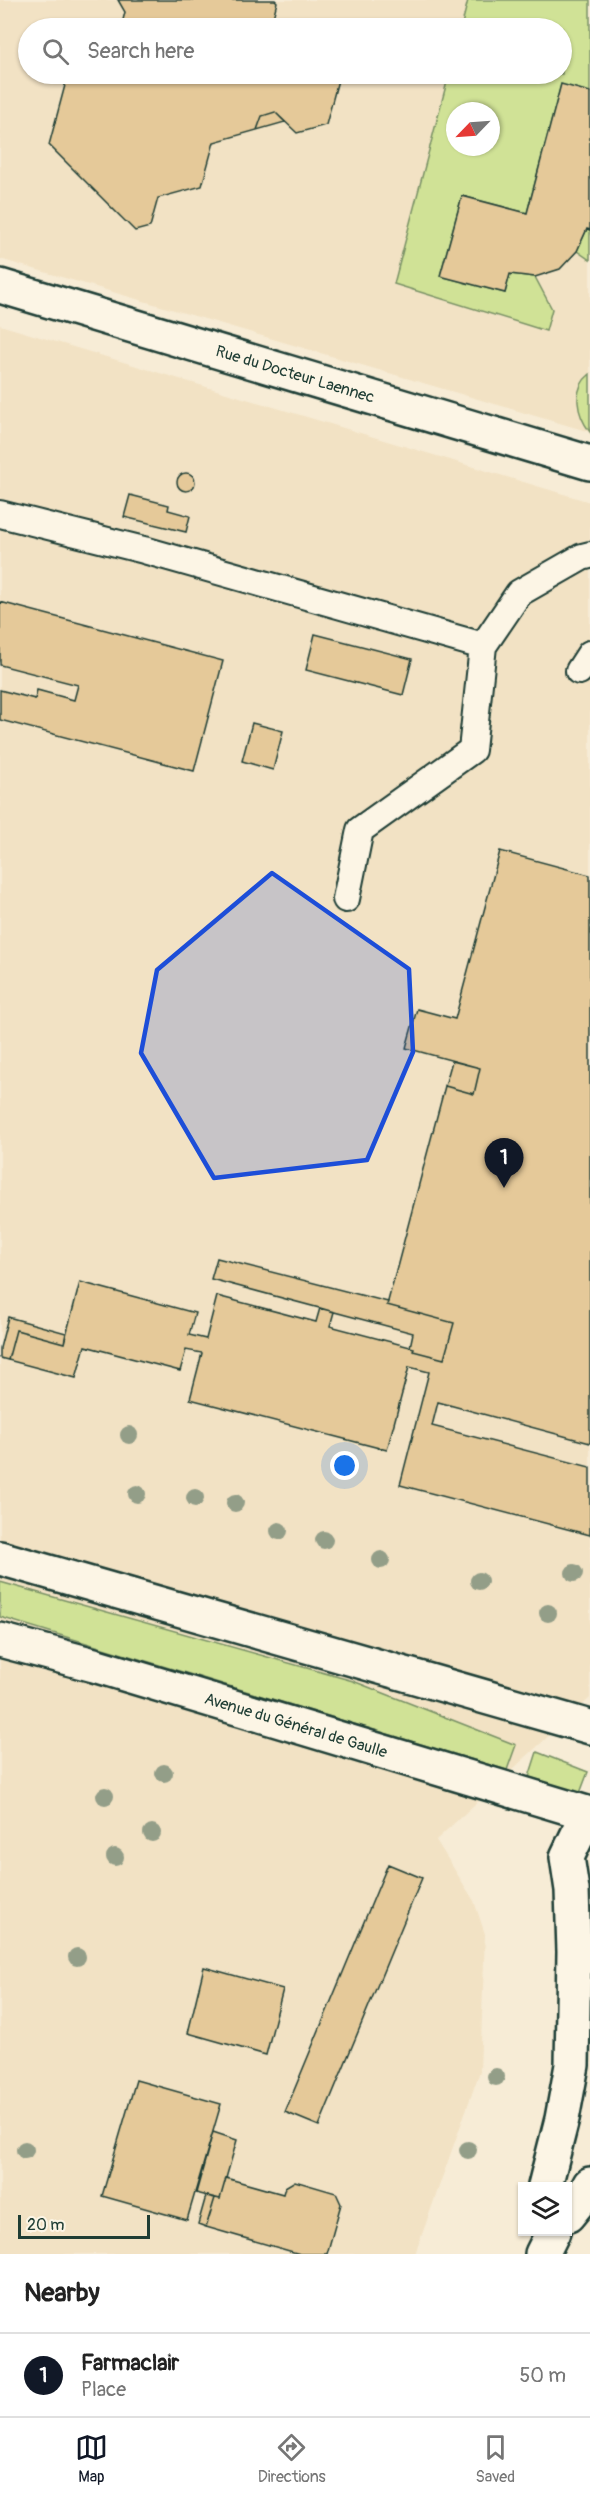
<!DOCTYPE html>
<html lang="en">
<head>
<meta charset="utf-8">
<style>
	body { margin:0; font-family:Pangolin,sans-serif; background:#f6f6f6; color:#222 }
	.controls { position:absolute; right:18px; bottom:18px; display:grid; overflow:hidden; border-radius:0px; box-shadow:0 2px 4px #0004 }
	.controls button { width:54px; height:54px; display:grid; place-items:center; padding:0; border:0; border-bottom:2px solid #e0e0e0; background:#fff; color:#222; font:30px sans-serif }
	.compass { position:absolute; left:446px; top:102px; width:54px; height:54px; border-radius:50%; background:#fff; box-shadow:0 2px 4px #0004; rotate:245deg }
	.scale { position:absolute; left:18px; bottom:15px; width:132px; box-sizing:border-box; padding-left:6px; border:3px solid #1f3d34; border-top:0; font-size:16px; line-height:21px; white-space:nowrap; color:#1f3d34; -webkit-text-stroke:4px #fcf5e5; paint-order:stroke }
	.you { position:absolute; left:345px; top:1466px; width:21px; height:21px; margin:-15px; border:4px solid #fff; border-radius:50%; background:#1a73e8; box-shadow:0 0 0 9px #1a73e833 }
	.badge { display:grid; place-items:center; width:39px; height:39px; border-radius:50%; background:#111827; color:#fff; font-size:20px; font-weight:700 }
	.pin { position:absolute; translate:-50% -50px; filter:drop-shadow(0 2px 3px #0008) }
	.pin::after { content:''; position:absolute; top:32px; width:21px; height:18px; background:inherit; clip-path:polygon(0 0,100% 0,50% 100%) }
	.list { margin:0; padding:0; list-style:none }
	h2 { display:flex; justify-content:space-between; align-items:center; height:78px; margin:0; padding:0 24px; font-size:26px }
	h2 small { font-size:20px; font-weight:400; color:#767676 }
	.list li { display:grid; grid-template-columns:39px 1fr auto; gap:18px; align-items:center; box-sizing:border-box; height:84px; padding:0 24px; border-top:2px solid #e0e0e0 }
	.list b { display:block; font-size:22px; white-space:nowrap }
	.list p { margin:0; font-size:20px; white-space:nowrap; color:#767676 }
	.list em { font-size:20px; font-style:normal; color:#767676 }
	.icon { flex:none; width:33px; height:33px; fill:none; stroke:currentColor; stroke-width:2; stroke-linecap:round; stroke-linejoin:round }
	.map { position:relative; flex:none; width:590px; height:2254px; overflow:hidden }
	.search { position:absolute; background:#fff; box-shadow:0 2px 4px #0004; left:18px; right:18px; top:18px; height:66px; display:flex; align-items:center; gap:15px; box-sizing:border-box; padding:0 21px; border-radius:33px; color:#767676; font-size:22px }
	.sheet { height:162px; background:#fff }
	nav { display:flex; justify-content:space-around; align-items:center; box-sizing:border-box; height:84px; border-top:2px solid #e0e0e0; background:#fff; font-size:16px; color:#767676 }
	nav a { display:grid; justify-items:center; gap:3px }
	nav .on { color:#111827 }
	.map>svg:first-child { display:block }
	.built { fill:#f2e2c4; fill-rule:evenodd }
	.green { fill:#d0e296; stroke:#789065; stroke-width:1.5; fill-rule:evenodd }
	.building { fill:#e5c999; stroke:#1f3d34; stroke-width:1.5 }
	.lines { fill:none; stroke-linecap:round; stroke-linejoin:round }
	.lane-casing { stroke:#1f3d34; stroke-width:30 }
	.street-casing { stroke:#1f3d34; stroke-width:38 }
	.secondary-casing { stroke:#1f3d34; stroke-width:38 }
	.lane { stroke:#fcf5e5; stroke-width:26 }
	.street { stroke:#fcf5e5; stroke-width:33 }
	.secondary { stroke:#fcf5e5; stroke-width:33 }
	.tree { fill:#939e88 }
	.marked { fill:#1d4ed8; fill-opacity:0.2; stroke:#1d4ed8; stroke-width:4.5; stroke-linejoin:round }
	.labels { text-anchor:middle; dominant-baseline:central; stroke-width:4.5; stroke-linejoin:round; paint-order:stroke }
	.street-label { font-size:16px; fill:#1f3d34; stroke:#fcf5e5 }
</style>
</head>
<body>
<div class="map">
<svg width="590" height="2254" viewBox="0 0 590 2254">
	<rect width="100%" height="100%" fill="#f7ecd6"/>
	<filter id="ink" filterUnits="userSpaceOnUse"><feTurbulence type="fractalNoise" baseFrequency=".0167" numOctaves="2"/><feDisplacementMap in="SourceGraphic" scale="12" xChannelSelector="R" yChannelSelector="G"/><feConvolveMatrix kernelMatrix="1 2 1 2 8 2 1 2 1" color-interpolation-filters="sRGB"/></filter>
	<g filter="url(#ink)">
		<path class="built" d="M0,0H590V432L0,259ZM28,28H562V74H28ZM455,111H491V147H455Z
			M0,325L590,502V1698L436,1840L474,1901L485,1934L480,2071L415,2254H0Z"/>
		<path class="green" d="M468,0H590V92L561,85L527,213L462,196L440,276L505,293L510,274L535,277L552,309L546,331L394,284L449,74H562V28H461ZM455,111H491V147H455Z
			M587,229L590,230V260L577,251Z
			M590,374V432C577,415 571,389 590,374Z
			M0,1582L353,1681L516,1745L507,1770L0,1617Z
			M537,1752L588,1772L580,1793L529,1777Z"/>
		<path class="building" d="M118,0H275L277,2L273,18L259,22L257,28H121L125,12Z
			M68,74H332L338,80L326,125L297,133L275,112L262,116L257,130L214,142L202,186L158,198L150,227L135,231L49,145Z
			M561,84L590,92V230L587,229L577,251L560,269L535,277L510,274L505,293L440,276L462,196L527,213Z
			M275,112L285,122L257,130L262,116Z
			M177 482a9 9 0 1 1 18 0a9 9 0 1 1-18 0Z
			M130,495L169,505L168,510L190,516L186,532L124,517Z
			M0,602L223,661L194,771L0,720V690L35,699L37,690L74,700L78,685L0,665Z
			M315,634L412,659L403,695L306,670Z
			M252,723L283,731L273,770L242,761Z
			M500,851L590,875V1443L438,1402L432,1426L590,1467V1535L400,1485L429,1372L409,1367L387,1450L190,1399L202,1353L186,1350L180,1371L85,1346L76,1378L8,1360L16,1330L64,1343L80,1282L195,1313L189,1335L206,1339L217,1296L316,1322L320,1308L334,1312L330,1326L414,1348L413,1351L444,1359L454,1323L387,1305L445,1086L474,1094L480,1068L406,1048L417,1009L455,1019Z
			M452,1061L480,1068L474,1094L445,1086Z
			M217,1258L388,1302L387,1305L454,1323L444,1359L413,1351L414,1348L410,1347L413,1333L211,1279Z
			M8,1317L66,1333L64,1343L16,1330L8,1360L0,1358V1348Z
			M388,1864L422,1878L319,2126L285,2112Z
			M204,1967L283,1989L266,2055L188,2033Z
			M136,2080L221,2104L187,2220L102,2196Z
			M213,2132L237,2140L220,2199L196,2193Z
			M226,2178L283,2194L285,2187L295,2181L336,2193L341,2204L327,2254H300L206,2227L215,2198L220,2199Z
			M206,2196L215,2198L206,2227L198,2224Z"/>
		<g class="lines">
			<g class="lane-casing">
				<path id="lane" d="M0,514L144,550L483,646L519,593L582,557L590,555
					M579,671L590,654
					M346,899L360,830L472,750L483,646"/>
			</g>
			<g class="street-casing">
				<g id="street">
					<path id="s1" d="M0,286L590,463"/>
				</g>
			</g>
			<g class="secondary-casing">
				<g id="secondary">
					<path d="M0,1558L590,1727"/>
					<path id="s2" d="M0,1640L94,1665L590,1814"/>
					<path d="M545,2186L562,2119L572,2065L574,1952L572,1890L567,1857L578,1834L590,1817"/>
					<path d="M568,2215L584,2195L590,2184"/>
					<path d="M542,2254L553,2232"/>
				</g>
			</g>
			<use href="#lane" class="lane"/>
			<use href="#street" class="street"/>
			<use href="#secondary" class="secondary"/>
		</g>
		<g class="tree">
			<circle cx="129" cy="1435" r="9"/>
			<circle cx="137" cy="1494" r="9"/>
			<circle cx="195" cy="1498" r="9"/>
			<circle cx="235" cy="1503" r="9"/>
			<circle cx="279" cy="1531" r="9"/>
			<circle cx="324" cy="1540" r="9"/>
			<circle cx="381" cy="1560" r="9"/>
			<circle cx="574" cy="1573" r="9"/>
			<circle cx="479" cy="1581" r="9"/>
			<circle cx="548" cy="1613" r="9"/>
			<circle cx="164" cy="1773" r="9"/>
			<circle cx="105" cy="1796" r="9"/>
			<circle cx="152" cy="1833" r="9"/>
			<circle cx="115" cy="1857" r="9"/>
			<circle cx="77" cy="1957" r="9"/>
			<circle cx="496" cy="2077" r="9"/>
			<circle cx="25" cy="2150" r="9"/>
			<circle cx="468" cy="2150" r="9"/>
		</g>
	</g>
	<path class="marked" d="M272,873L409,969L413,1052L367,1160L214,1178L141,1053L157,970Z"/>
	<g class="labels">
		<g class="street-label">
			<text stroke="none"><textPath href="#s1" startOffset="308">Rue du Docteur Laennec</textPath></text>
			<text stroke="none"><textPath href="#s2" startOffset="308">Avenue du Général de Gaulle</textPath></text>
		</g>
	</g>
</svg>
<div class="controls">
<button><svg class="icon" aria-label="layers" viewBox="0 0 24 24"><path d="M12 4l9 5-9 5-9-5zM3 14l9 5 9-5"/></svg></button>
</div>
<svg class="compass" viewBox="-18 -18 36 36"><path d="M0-13l5 13h-10z" fill="#e53935"/><path d="M0 13l5-13h-10z" fill="#767676"/></svg>
<div class="scale">20 m</div>
<div class="you"></div>
<div class="pin badge" style="left:504px;top:1188px">1</div>
<div class="search"><svg class="icon" aria-label="search" viewBox="0 0 24 24"><circle cx="10" cy="10" r="6"/><path d="M15 15l6 6"/></svg>Search here</div>
</div>
<section class="sheet">
<h2>Nearby<small></small></h2>
<ul class="list">
<li><span class="badge">1</span><div><b>Farmaclair</b><p>Place</p></div><em>50 m</em></li>
</ul>
</section>
<nav>
<a class="on"><svg class="icon" aria-label="map" viewBox="0 0 24 24"><path d="M3 6l6-2 6 2 6-2v14l-6 2-6-2-6 2zM9 4v14M15 6v14"/></svg>Map</a>
<a><svg class="icon" aria-label="directions" viewBox="0 0 24 24"><path d="M12 3l9 9-9 9-9-9zM9 14v-3h6M13 9l2 2-2 2"/></svg>Directions</a>
<a><svg class="icon" aria-label="saved" viewBox="0 0 24 24"><path d="M7 4h10v16l-5-4-5 4z"/></svg>Saved</a>
</nav>
</body>
</html>
